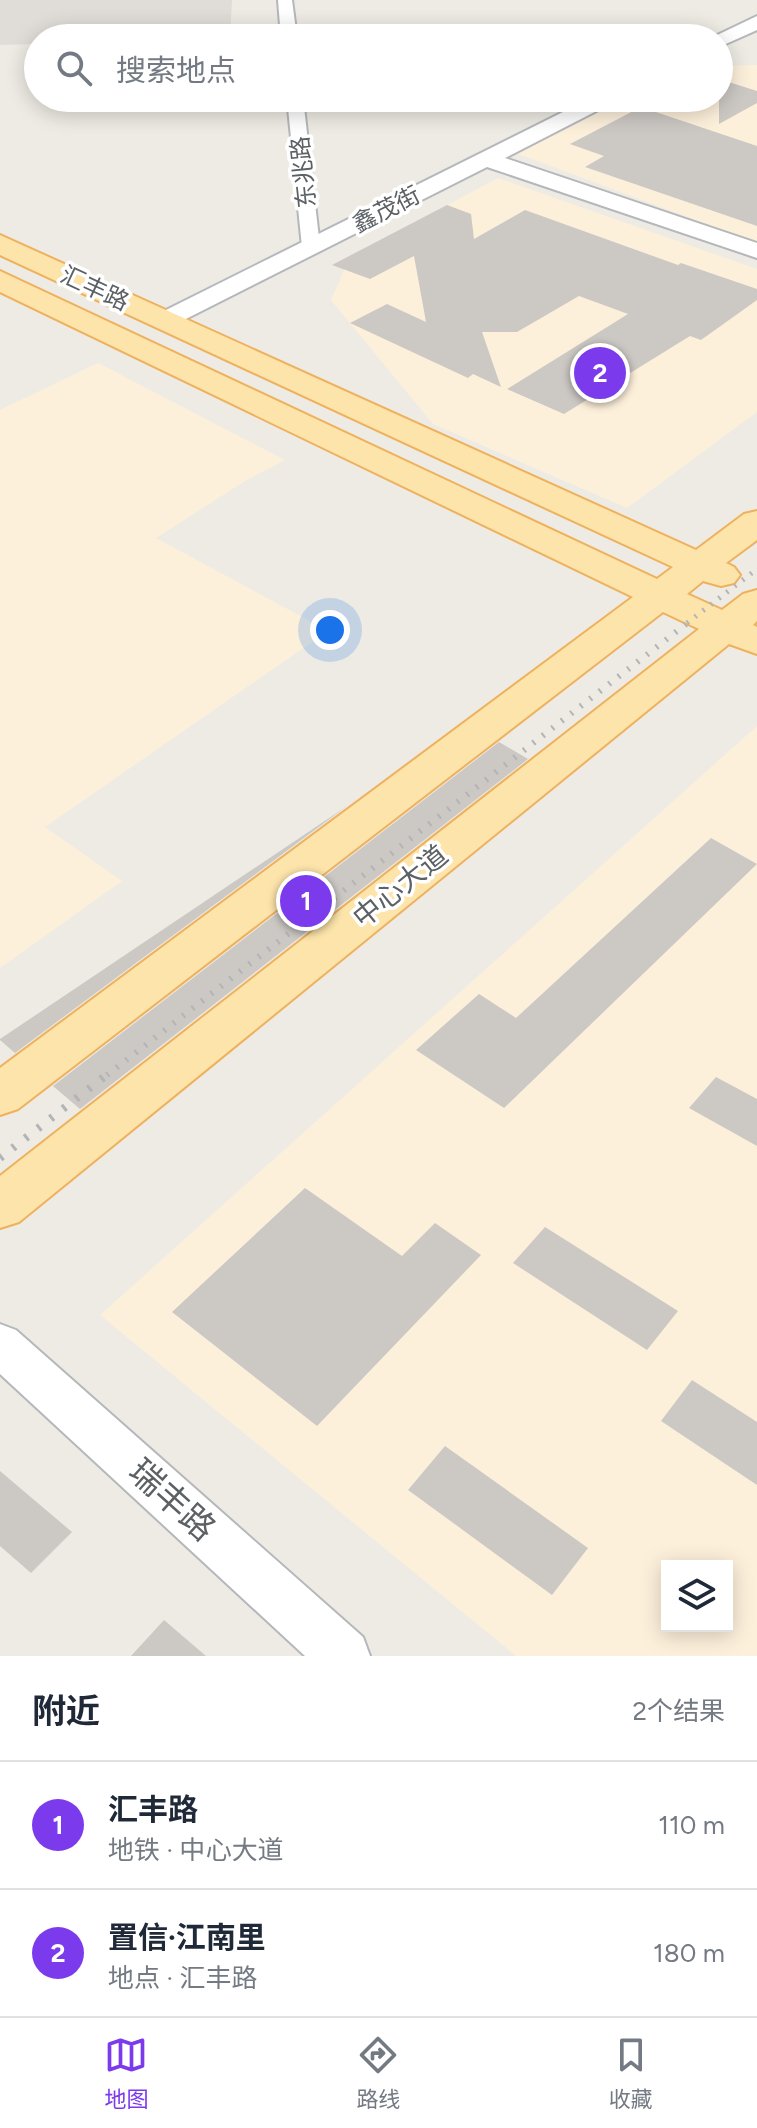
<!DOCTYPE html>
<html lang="zh">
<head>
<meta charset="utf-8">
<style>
	body { margin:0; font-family:Figtree,"Noto Sans SC",sans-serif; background:#f6f6f7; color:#1f2937 }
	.controls { position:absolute; right:24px; bottom:24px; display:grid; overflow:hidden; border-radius:0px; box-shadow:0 4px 20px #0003 }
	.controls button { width:72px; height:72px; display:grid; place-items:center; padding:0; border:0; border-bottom:2px solid #e0e1e3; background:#fff; color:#1f2937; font:40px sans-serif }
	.you { position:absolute; left:330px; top:630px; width:28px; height:28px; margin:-20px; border:6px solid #fff; border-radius:50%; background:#1a73e8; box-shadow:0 0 0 12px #1a73e833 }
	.badge { display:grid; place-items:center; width:52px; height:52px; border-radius:50%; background:#7c3aed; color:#fff; font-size:26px; font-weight:700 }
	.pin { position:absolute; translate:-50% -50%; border:4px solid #fff; box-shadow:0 2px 8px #0006 }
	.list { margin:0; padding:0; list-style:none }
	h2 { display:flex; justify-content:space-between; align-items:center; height:104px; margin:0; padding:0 32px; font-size:34px }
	h2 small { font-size:26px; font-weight:400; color:#747a83 }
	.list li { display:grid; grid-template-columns:52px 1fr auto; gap:24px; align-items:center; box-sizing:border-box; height:128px; padding:0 32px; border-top:2px solid #e0e1e3 }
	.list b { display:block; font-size:30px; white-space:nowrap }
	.list p { margin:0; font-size:26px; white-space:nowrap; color:#747a83 }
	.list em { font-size:26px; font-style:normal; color:#747a83 }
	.icon { flex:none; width:44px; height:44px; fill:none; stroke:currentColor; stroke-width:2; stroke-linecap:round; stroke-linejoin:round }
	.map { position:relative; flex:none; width:757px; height:1656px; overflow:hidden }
	.search { position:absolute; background:#fff; box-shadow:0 4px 20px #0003; left:24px; right:24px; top:24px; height:88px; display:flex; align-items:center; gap:20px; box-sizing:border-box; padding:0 28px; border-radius:44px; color:#747a83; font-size:30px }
	.sheet { height:360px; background:#fff }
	nav { display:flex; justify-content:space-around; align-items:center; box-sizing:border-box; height:112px; border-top:2px solid #e0e1e3; background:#fff; font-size:22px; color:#747a83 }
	nav a { display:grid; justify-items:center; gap:4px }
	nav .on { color:#7c3aed }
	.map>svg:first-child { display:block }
	.commercial { fill:#fdf0db; fill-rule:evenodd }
	.industrial { fill:#e0ddd9 }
	.building { fill:#ccc8c4 }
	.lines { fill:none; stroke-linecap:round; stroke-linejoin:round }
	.minor-casing { stroke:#b5b8bb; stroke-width:4 }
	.tertiary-casing { stroke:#b5b8bb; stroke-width:4 }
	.primary-casing { stroke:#eeb15e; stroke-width:4 }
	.minor { fill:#fff; fill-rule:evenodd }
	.tertiary { fill:#fff; fill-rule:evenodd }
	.primary { fill:#fde4ab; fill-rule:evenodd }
	.rail-far2 { stroke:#b3b4b5; stroke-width:5; stroke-dasharray:2 8; stroke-linecap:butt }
	.rail-far1 { stroke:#b3b4b5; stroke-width:6; stroke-dasharray:2 10; stroke-linecap:butt }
	.rail { stroke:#b3b4b5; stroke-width:8; stroke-dasharray:3 13; stroke-linecap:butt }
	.labels { text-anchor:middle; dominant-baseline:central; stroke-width:7; stroke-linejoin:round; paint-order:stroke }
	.far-street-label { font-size:24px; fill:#5c6165; stroke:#fff }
	.street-label { font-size:28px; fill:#5c6165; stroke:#fff }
	.near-street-label { font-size:34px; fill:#5c6165; stroke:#fff }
</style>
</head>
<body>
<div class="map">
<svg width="757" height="1656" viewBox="0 0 757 1656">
	<rect width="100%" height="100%" fill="#eeebe4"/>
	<path class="commercial" d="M757,65V243L508,150L616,98H719V66Z
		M498,178L757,269V412L627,508L433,424L331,300L350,257Z
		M98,363L285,460L245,481L156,538L328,631L45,827L122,881L0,968V410Z
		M757,726V1656H516L100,1315ZM667,1566H727V1626H667Z"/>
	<path class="industrial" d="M0,0H232L230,38H38V44L0,45Z"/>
	<path class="building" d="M719,79L757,91V103L719,124Z
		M641,107L757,146V226L585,167L604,156L570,144Z
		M447,205L471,214L474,239L525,210L678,265L681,263L757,289V300L701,340L690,336L564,414L507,389L628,314L579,296L517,332H482L501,387L473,374L468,378L350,323L387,304L426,322L414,256L370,279L332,265Z
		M499,742L528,759L80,1109L53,1086Z
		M347,806L15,1053L0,1040V1039Z
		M711,838L757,864L504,1108L416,1050L479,994L516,1018Z
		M716,1077L757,1099V1146L689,1108Z
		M305,1188L402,1256L435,1223L481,1255L317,1426L172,1312Z
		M545,1227L678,1311L647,1350L513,1263Z
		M692,1380L757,1422V1485L661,1421Z
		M445,1446L588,1548L552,1595L408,1490Z
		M0,1471L72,1532L31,1573L0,1546Z
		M164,1620L206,1656H131Z"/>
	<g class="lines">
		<g class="minor-casing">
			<path id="minor" d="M278,0H292L297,38H281Z
				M287,98H303L320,247L311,253L302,247Z"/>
		</g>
		<g class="tertiary-casing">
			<path id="tertiary" d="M757,16V30L719,47V38H711Z
				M591,98H618L614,102L505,158L757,243V258L487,167L174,325H156L152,320L156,315Z
				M0,1324L16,1330L363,1637L370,1656H305L0,1374Z"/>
		</g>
		<g class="primary-casing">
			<path id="primary" d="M0,235L696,550L744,514L757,511V540L726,563L734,567L740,575L734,583L721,586L703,581L687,594L722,610L743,594L757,590V621L753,625L757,627V654L729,644L19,1222L0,1228V1176L699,629L663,612L18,1109L0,1115V1068L633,597L0,292V271L657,579L673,567L0,255Z"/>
		</g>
		<use href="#minor" class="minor"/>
		<use href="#tertiary" class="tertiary"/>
		<use href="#primary" class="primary"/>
		<path class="rail-far2" d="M687,623L757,569"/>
		<path class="rail-far1" d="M107,1075L690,621"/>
		<path class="rail" d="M0,1158L109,1073"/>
	</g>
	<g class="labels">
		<g class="far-street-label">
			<text transform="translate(303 172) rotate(-96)">东兆路</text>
			<text transform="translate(386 209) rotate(-27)">鑫茂街</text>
			<text transform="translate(95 288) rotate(25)">汇丰路</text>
		</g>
		<g class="street-label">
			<text transform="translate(400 886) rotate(-39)">中心大道</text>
		</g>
		<g class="near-street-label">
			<text transform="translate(172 1500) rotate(42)">瑞丰路</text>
		</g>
	</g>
</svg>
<div class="controls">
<button><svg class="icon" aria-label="layers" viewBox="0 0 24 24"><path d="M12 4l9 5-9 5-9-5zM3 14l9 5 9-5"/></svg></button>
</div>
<div class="you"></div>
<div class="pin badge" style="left:306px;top:901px">1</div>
<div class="pin badge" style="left:600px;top:373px">2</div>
<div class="search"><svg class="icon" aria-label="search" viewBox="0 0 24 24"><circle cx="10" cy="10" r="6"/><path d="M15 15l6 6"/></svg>搜索地点</div>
</div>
<section class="sheet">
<h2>附近<small>2个结果</small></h2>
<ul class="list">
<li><span class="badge">1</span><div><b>汇丰路</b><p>地铁 · 中心大道</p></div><em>110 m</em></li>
<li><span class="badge">2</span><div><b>置信·江南里</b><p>地点 · 汇丰路</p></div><em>180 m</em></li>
</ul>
</section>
<nav>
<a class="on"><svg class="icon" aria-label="map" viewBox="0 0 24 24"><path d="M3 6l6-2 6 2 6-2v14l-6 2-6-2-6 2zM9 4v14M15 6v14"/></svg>地图</a>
<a><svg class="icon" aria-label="directions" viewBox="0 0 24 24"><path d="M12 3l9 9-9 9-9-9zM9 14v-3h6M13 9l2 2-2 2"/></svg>路线</a>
<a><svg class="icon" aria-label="saved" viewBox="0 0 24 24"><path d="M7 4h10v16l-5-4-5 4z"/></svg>收藏</a>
</nav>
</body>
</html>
